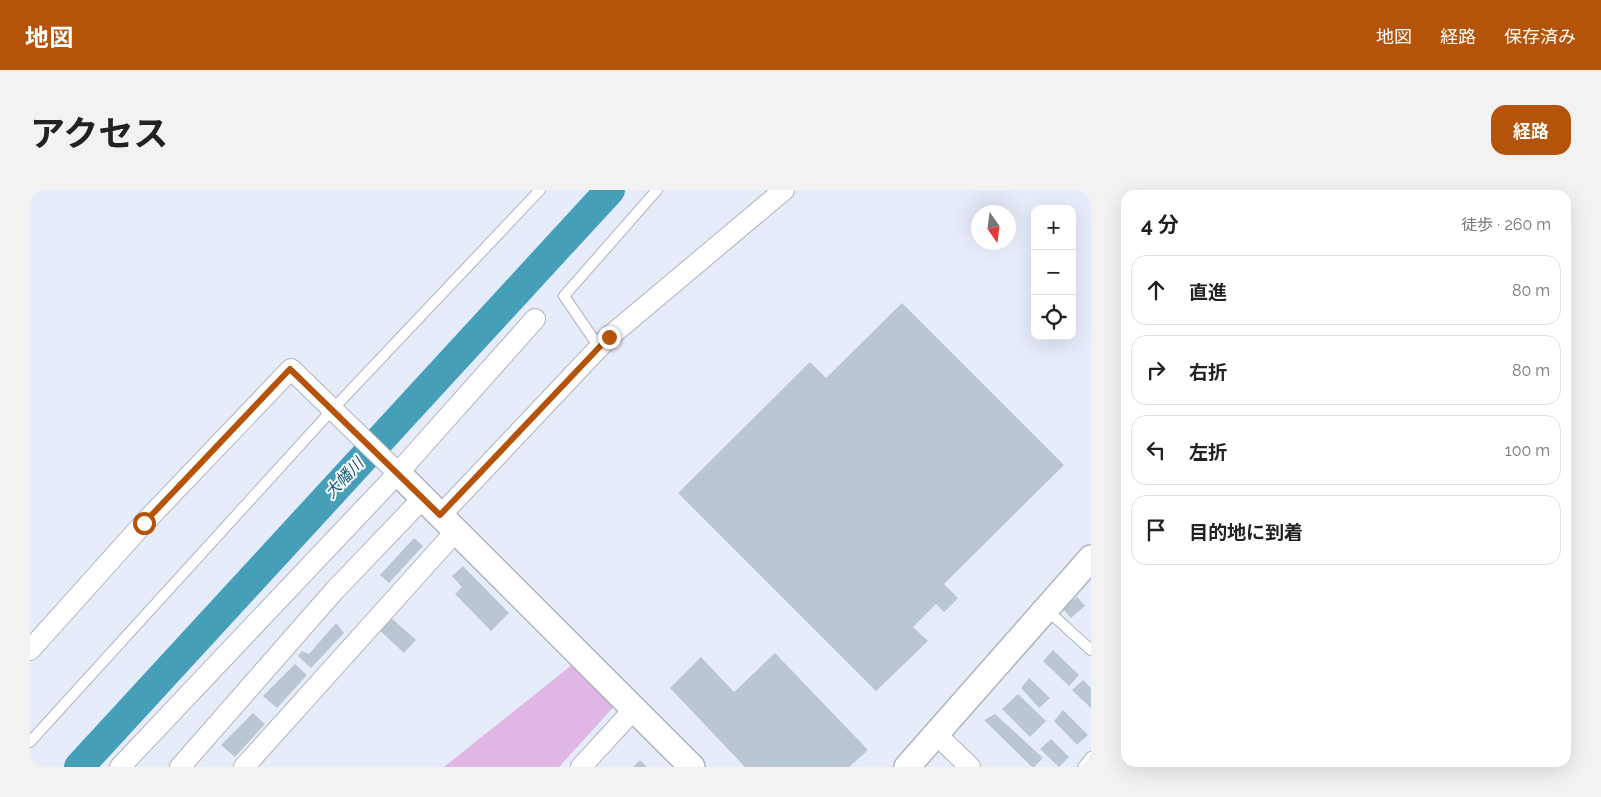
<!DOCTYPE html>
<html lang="ja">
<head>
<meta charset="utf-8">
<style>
	body { margin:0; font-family:Raleway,"Noto Sans JP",sans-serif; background:#f2f2f2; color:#222 }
	.controls { position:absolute; right:15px; top:15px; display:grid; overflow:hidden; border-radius:10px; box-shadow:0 5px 20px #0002 }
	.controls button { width:45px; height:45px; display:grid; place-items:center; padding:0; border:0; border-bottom:1px solid #e0e0e0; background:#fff; color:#222; font:25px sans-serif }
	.compass { position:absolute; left:941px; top:15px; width:45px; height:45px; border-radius:50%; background:#fff; box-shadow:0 5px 20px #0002; rotate:166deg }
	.stop { position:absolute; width:15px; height:15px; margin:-11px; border:4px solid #b45309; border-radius:50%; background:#fff }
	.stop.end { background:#b45309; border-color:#fff; box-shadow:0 1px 5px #0008 }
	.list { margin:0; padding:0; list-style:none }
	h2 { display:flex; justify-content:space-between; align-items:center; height:65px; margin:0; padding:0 20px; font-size:21px }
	h2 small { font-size:16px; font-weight:400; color:#767676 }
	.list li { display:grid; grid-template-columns:32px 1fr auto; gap:15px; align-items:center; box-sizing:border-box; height:70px; margin:0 10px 10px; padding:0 10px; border:1px solid #e0e0e0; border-radius:15px }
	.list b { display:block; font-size:19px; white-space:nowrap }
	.list em { font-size:16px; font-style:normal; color:#767676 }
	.icon { flex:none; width:28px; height:28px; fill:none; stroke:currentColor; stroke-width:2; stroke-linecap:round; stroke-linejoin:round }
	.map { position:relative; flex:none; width:1061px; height:577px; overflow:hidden; border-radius:15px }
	header { display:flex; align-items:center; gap:30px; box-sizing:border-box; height:70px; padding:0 25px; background:#b45309; color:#fff }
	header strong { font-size:24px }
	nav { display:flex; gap:28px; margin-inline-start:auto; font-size:18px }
	.intro { display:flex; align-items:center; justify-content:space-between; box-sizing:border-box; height:120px; padding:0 30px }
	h1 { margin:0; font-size:35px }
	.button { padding:12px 22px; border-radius:15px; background:#b45309; color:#fff; font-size:18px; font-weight:700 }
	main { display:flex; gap:30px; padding:0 30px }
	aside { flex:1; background:#fff; border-radius:15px; box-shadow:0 5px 20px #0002 }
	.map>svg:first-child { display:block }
	.green { fill:#dfb6e4 }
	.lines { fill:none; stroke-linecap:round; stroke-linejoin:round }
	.river { stroke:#459fb9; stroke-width:30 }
	.building { fill:#bac7d2 }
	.service-casing { stroke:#afb3c2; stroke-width:12 }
	.minor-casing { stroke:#afb3c2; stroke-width:22 }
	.tertiary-casing { stroke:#afb3c2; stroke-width:28 }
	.service { stroke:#fff; stroke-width:10 }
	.minor { stroke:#fff; stroke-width:20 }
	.tertiary { stroke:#fff; stroke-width:25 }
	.route { stroke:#b45309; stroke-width:6 }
	.labels { text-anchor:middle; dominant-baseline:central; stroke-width:4; stroke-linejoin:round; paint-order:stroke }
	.water-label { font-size:16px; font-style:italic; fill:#175e72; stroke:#f9fafd }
</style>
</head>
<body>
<header>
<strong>地図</strong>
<nav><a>地図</a><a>経路</a><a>保存済み</a></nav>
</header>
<div class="intro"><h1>アクセス</h1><a class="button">経路</a></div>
<main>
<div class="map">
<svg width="1061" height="577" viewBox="0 0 1061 577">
	<rect width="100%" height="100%" fill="#e7ecfb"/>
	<path class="green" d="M548,470L589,511L529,577H414Z"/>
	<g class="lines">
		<path class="river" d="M49,577L580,0"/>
	</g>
	<path class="building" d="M872,113L1034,275L914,394L928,408L914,422L906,414L883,437L898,451L846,501L648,303L780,172L796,188Z
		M384,348L393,356L359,393L350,385Z
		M433,376L479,423L461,441L425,404L432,397L422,386Z
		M1047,407L1055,416L1041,428L1033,419Z
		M359,426L386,450L374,463L347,438Z
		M306,433L314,443L281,478L268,466L272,461L279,464Z
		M1023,460L1049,485L1039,496L1013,471Z
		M745,463L838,560L819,577H715L640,498L671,467L704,502Z
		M265,474L277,485L247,518L233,506Z
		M999,488L1020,508L1009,518L991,498Z
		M1053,490L1061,498V518L1042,500Z
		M988,504L1016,531L1000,547L972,519Z
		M1033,520L1058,545L1047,555L1024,531Z
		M223,523L235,534L205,567L191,555Z
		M965,524L1013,568L1004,577H1002L954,530Z
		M1021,549L1039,567L1029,577L1010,559Z
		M610,570L617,577H603Z"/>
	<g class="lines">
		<g class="service-casing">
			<path id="service" d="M569,157L534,106L627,0
				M1016,419L1061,460
				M0,552L302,220L510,0
				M1053,577L1061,567"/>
		</g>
		<g class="minor-casing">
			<path id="minor" d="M411,325L579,147L754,0
				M0,460L114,333L261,179L368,283
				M906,544L940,577
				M90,577L368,283L505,129
				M150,577L305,400L393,308
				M214,577L426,341
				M551,577L605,518"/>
		</g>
		<g class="tertiary-casing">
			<path id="tertiary" d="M368,283L662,577
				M877,577L1061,368"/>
		</g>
		<use href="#service" class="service"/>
		<use href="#minor" class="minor"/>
		<use href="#tertiary" class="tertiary"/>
	</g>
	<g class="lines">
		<path class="route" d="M114,333L260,179L410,325L579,147"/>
	</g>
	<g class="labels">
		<g class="water-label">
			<text transform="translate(314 288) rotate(-47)">大幡川</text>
		</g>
	</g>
</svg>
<div class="controls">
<button>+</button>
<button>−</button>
<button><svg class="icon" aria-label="locate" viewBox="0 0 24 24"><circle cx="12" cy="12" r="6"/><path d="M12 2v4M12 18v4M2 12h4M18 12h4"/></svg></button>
</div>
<svg class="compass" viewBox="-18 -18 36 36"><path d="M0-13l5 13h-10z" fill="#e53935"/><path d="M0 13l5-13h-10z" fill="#767676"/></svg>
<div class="stop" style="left:114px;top:333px"></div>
<div class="stop end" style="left:579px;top:147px"></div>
</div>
<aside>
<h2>4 分<small>徒歩 · 260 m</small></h2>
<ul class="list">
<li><svg class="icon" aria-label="ahead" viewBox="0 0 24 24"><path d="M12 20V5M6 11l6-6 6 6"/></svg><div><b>直進</b></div><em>80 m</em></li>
<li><svg class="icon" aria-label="right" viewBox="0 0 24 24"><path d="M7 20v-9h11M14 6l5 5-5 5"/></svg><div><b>右折</b></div><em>80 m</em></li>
<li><svg class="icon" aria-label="left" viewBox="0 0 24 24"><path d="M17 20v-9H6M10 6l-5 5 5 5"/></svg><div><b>左折</b></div><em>100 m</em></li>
<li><svg class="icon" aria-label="arrive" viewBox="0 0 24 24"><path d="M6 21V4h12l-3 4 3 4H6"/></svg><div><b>目的地に到着</b></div></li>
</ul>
</aside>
</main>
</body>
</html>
